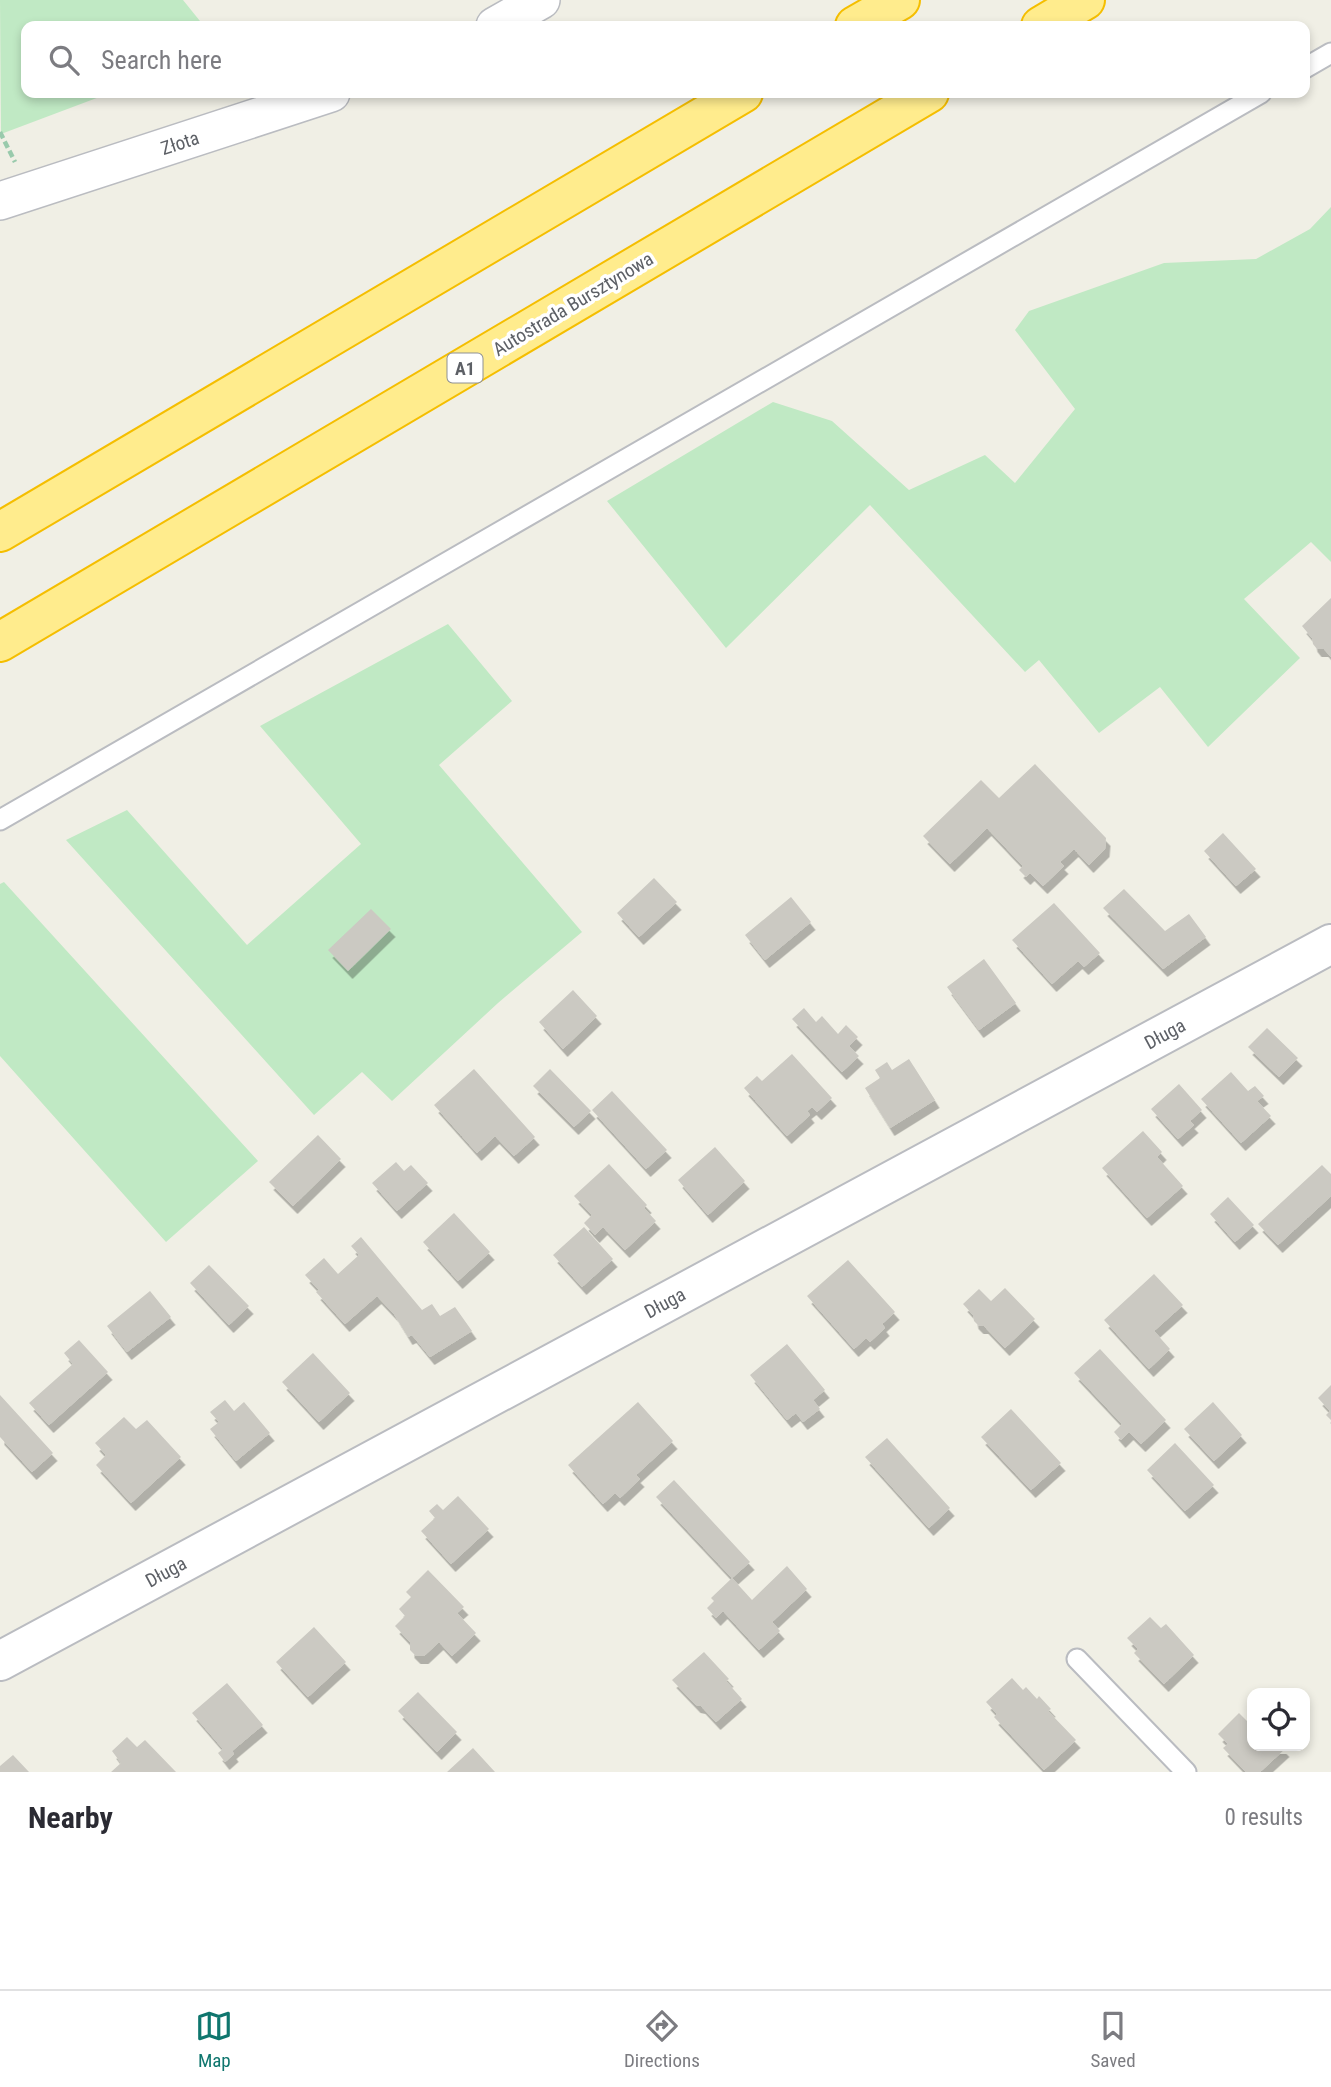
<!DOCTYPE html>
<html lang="en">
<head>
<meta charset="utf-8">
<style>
	body { margin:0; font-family:"Roboto Condensed",sans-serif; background:#f2f2f3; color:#2b2b33 }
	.controls { position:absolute; right:21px; bottom:21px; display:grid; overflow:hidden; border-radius:14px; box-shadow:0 4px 10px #0003 }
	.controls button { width:63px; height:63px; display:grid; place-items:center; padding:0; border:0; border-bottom:2px solid #e1e1e2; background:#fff; color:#2b2b33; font:35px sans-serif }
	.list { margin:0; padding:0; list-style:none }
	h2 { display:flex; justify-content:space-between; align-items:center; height:91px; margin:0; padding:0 28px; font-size:30px }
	h2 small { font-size:23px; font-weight:400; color:#7c7c81 }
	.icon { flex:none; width:38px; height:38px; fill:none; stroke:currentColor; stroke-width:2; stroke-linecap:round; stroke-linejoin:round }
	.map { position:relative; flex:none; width:1331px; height:1772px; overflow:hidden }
	.search { position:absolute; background:#fff; box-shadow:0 4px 10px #0003; left:21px; right:21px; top:21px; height:77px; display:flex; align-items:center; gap:18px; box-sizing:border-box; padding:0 24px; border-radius:14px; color:#7c7c81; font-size:26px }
	.sheet { height:217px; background:#fff }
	nav { display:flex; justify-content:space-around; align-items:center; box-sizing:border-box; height:98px; border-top:2px solid #e1e1e2; background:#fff; font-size:19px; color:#7c7c81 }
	nav a { display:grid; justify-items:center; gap:4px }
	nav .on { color:#0f766e }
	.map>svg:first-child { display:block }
	.green { fill:#c0e9c4 }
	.building { fill:#cbc9c2; filter:url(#shadow) }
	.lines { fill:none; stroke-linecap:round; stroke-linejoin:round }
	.service-casing { stroke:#babcc1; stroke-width:23 }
	.minor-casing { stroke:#babcc1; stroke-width:40 }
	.tertiary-casing { stroke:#babcc1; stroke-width:42 }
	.motorway-casing { stroke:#f5be00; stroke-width:42 }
	.path { stroke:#99caac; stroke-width:4.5; stroke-dasharray:7 3.5; stroke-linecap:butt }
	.service { stroke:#fff; stroke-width:19 }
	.minor { stroke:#fff; stroke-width:37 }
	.tertiary { stroke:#fff; stroke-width:38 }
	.motorway { stroke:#ffec8d; stroke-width:38 }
	.labels { text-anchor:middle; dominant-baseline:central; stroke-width:7; stroke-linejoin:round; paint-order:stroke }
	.shield { fill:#fff; stroke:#8e9094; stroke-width:2 }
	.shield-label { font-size:18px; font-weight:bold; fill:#5d6066 }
	.street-label { font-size:19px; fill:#5d6066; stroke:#fff }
</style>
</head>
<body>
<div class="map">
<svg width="1331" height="1772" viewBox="0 0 1331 1772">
	<defs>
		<filter id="shadow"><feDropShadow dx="4.5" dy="8" stdDeviation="0" flood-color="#0004"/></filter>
	</defs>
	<rect width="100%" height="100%" fill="#f0efe5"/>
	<path class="green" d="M0,0H183L204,26H26V93H110L1,134Z
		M1331,207V562L1311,542L1244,599L1300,658L1208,747L1160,687L1099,733L1039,660L1025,672L870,505L726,648L607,501L773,402L832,421L909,490L985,455L1015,483L1075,409L1015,330L1029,311L1164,263L1256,259L1310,229Z
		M448,624L512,701L439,765L582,932L498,1003L392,1101L362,1072L314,1115L66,840L127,810L247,945L361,844L260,726Z
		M4,882L258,1161L166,1242L0,1056V884Z"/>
	<path class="building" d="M1331,598V657L1324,649H1317L1313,644L1312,638L1302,626Z
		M1035,764L1106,838L1105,849L1089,865L1074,849L1060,862L1064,866L1043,886L1030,873L1026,877L1019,870L1023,866L987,828L950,864L923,836L981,780L999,798Z
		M1223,833L1256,869L1236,886L1204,851Z
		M654,878L677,902L639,937L617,913Z
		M1124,889L1165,931L1189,914L1206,937L1163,969L1103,908Z
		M791,897L811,922L765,960L745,935Z
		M1054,903L1100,953L1084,967L1078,961L1052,984L1012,940Z
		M371,909L391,929L348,971L328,950Z
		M984,959L1016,1003L979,1030L947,987Z
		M573,990L597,1016L563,1049L539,1022Z
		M804,1008L816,1022L822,1016L838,1034L846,1025L858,1037L849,1046L859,1056L842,1072L792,1019Z
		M1267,1028L1298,1058L1279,1077L1248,1047Z
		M792,1054L832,1098L817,1112L812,1107L807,1111L810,1115L787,1136L744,1088L757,1076L762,1081Z
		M909,1059L935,1100L890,1128L865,1088L880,1078L875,1070L887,1062L892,1070Z
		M474,1069L535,1137L514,1156L495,1136L477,1153L434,1105Z
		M550,1069L591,1111L574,1127L533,1086Z
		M1231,1072L1248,1091L1255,1086L1264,1096L1257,1101L1271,1116L1241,1143L1201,1099Z
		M1179,1084L1202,1110L1190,1121L1194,1125L1178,1139L1151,1109Z
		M612,1091L667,1150L646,1169L592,1110Z
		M1143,1131L1162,1152L1157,1157L1183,1186L1147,1218L1102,1168Z
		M318,1135L341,1159L293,1206L269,1182Z
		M715,1147L745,1181L708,1215L678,1180Z
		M396,1162L404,1171L411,1165L428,1183L397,1211L372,1183Z
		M609,1164L647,1205L644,1208L656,1221L625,1250L603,1227L595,1235L584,1223L592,1215L574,1196Z
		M1322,1165L1331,1174V1196L1278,1245L1258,1224Z
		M1228,1197L1254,1225L1235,1242L1210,1214Z
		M454,1213L490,1252L458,1281L423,1242Z
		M584,1227L613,1259L582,1287L553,1255Z
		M361,1237L422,1310L432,1304L440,1316L455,1307L472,1331L430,1357L412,1335L408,1337L394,1314L377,1296L345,1324L316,1292L319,1290L305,1275L324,1258L338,1274L359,1255L351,1246Z
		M848,1260L895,1312L882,1324L885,1328L870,1342L866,1338L854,1349L807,1296Z
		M209,1265L249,1306L229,1325L190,1283Z
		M1154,1274L1183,1305L1154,1331L1170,1349L1149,1369L1104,1320Z
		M1005,1288L1035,1319L1005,1348L984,1326H979L974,1321L973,1315L963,1304L979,1289L991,1301Z
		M150,1291L171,1317L127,1352L107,1326Z
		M79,1340L108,1372L49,1425L29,1403L73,1364L64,1353Z
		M787,1344L825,1390L813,1400L820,1409L803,1422L796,1413L787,1420L750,1375Z
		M1100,1349L1166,1420L1141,1444L1129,1432L1121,1440L1114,1432L1122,1424L1074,1373Z
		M313,1353L350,1393L319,1422L282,1382Z
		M1331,1385V1420L1326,1415L1330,1411L1318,1398Z
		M0,1395L53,1453L32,1472L0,1437Z
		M225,1400L234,1411L244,1402L270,1433L236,1461L210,1429L219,1422L210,1412Z
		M638,1402L673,1441L636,1475L640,1479L620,1498L615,1493L603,1504L568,1465Z
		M1213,1402L1242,1435L1214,1461L1184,1429Z
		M1011,1409L1061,1463L1031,1490L981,1437Z
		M124,1417L136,1429L147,1420L181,1457L131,1503L96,1465L106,1455L95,1443Z
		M887,1438L950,1508L929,1528L865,1457Z
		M1175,1443L1214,1485L1185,1511L1147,1470Z
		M674,1480L750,1562L732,1578L656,1497Z
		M458,1496L489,1529L451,1564L421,1531L435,1518L429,1511L437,1504L443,1510Z
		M787,1566L807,1589L772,1622L780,1631L759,1650L723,1611L716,1618L707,1608L714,1601L711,1598L732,1578L752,1600Z
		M428,1570L464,1607L457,1613L476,1633L452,1656L439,1642L424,1656H416L410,1650V1642L395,1626L405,1616L399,1609L411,1597L406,1592Z
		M1150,1617L1161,1628L1166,1624L1194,1655L1164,1684L1134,1653L1138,1649L1127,1638Z
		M314,1627L346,1662L308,1697L276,1662Z
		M704,1652L729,1679L726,1681L742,1699L716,1722L701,1706L696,1705L672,1680Z
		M1012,1678L1023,1690L1026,1687L1037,1699L1039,1696L1051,1709L1048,1711L1076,1740L1044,1770L994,1717L997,1714L986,1702Z
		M227,1683L263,1725L232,1751L234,1754L225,1762L218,1753L223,1749L192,1713Z
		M418,1692L457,1732L437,1752L398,1711Z
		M1239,1713L1249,1723L1252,1720V1746H1282L1285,1749L1260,1772H1246L1223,1748L1228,1744L1218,1734Z
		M127,1737L137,1747L145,1740L176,1772H111L121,1763L112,1751Z
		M473,1748L495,1772H447Z
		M13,1755L29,1772H0V1766Z"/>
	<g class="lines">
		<g class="service-casing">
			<path id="service" d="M1305,68L1331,53
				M0,820L1261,93
				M1077,1659L1186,1772"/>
		</g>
		<g class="minor-casing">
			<path id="minor" d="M495,26L541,0
				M0,201L331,93"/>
		</g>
		<g class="tertiary-casing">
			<path id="tertiary" d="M0,1661L1331,944"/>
		</g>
		<g class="motorway-casing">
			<path id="motorway" d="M855,26L900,0
				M1041,26L1085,0
				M0,532L743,93
				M0,642L929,93"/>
		</g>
		<path class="path" d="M0,132L15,162"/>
		<use href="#service" class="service"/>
		<use href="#minor" class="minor"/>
		<use href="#tertiary" class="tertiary"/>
		<use href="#motorway" class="motorway"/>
	</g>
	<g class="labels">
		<rect class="shield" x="447.5" y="353.5" width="35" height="29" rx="5"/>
		<g class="shield-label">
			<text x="465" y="368">A1</text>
		</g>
		<g class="street-label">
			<text transform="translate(180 143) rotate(-18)">Złota</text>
			<text transform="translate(573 304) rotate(-31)">Autostrada Bursztynowa</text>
			<text transform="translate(1165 1034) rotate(-28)">Długa</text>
			<text transform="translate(665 1303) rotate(-28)">Długa</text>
			<text transform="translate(166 1572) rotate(-28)">Długa</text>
		</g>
	</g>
</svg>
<div class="controls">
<button><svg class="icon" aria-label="locate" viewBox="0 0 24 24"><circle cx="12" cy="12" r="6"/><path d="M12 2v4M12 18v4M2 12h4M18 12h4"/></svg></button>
</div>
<div class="search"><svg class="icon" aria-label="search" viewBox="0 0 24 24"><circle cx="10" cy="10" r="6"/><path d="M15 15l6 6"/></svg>Search here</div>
</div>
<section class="sheet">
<h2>Nearby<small>0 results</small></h2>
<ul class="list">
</ul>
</section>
<nav>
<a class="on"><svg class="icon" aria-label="map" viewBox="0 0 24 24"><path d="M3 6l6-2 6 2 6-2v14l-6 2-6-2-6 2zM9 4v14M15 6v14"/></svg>Map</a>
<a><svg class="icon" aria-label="directions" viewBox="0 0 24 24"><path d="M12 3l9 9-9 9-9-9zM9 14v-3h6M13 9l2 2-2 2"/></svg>Directions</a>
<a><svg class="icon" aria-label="saved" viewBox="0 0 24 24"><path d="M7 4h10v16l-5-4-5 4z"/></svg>Saved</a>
</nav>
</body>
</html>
